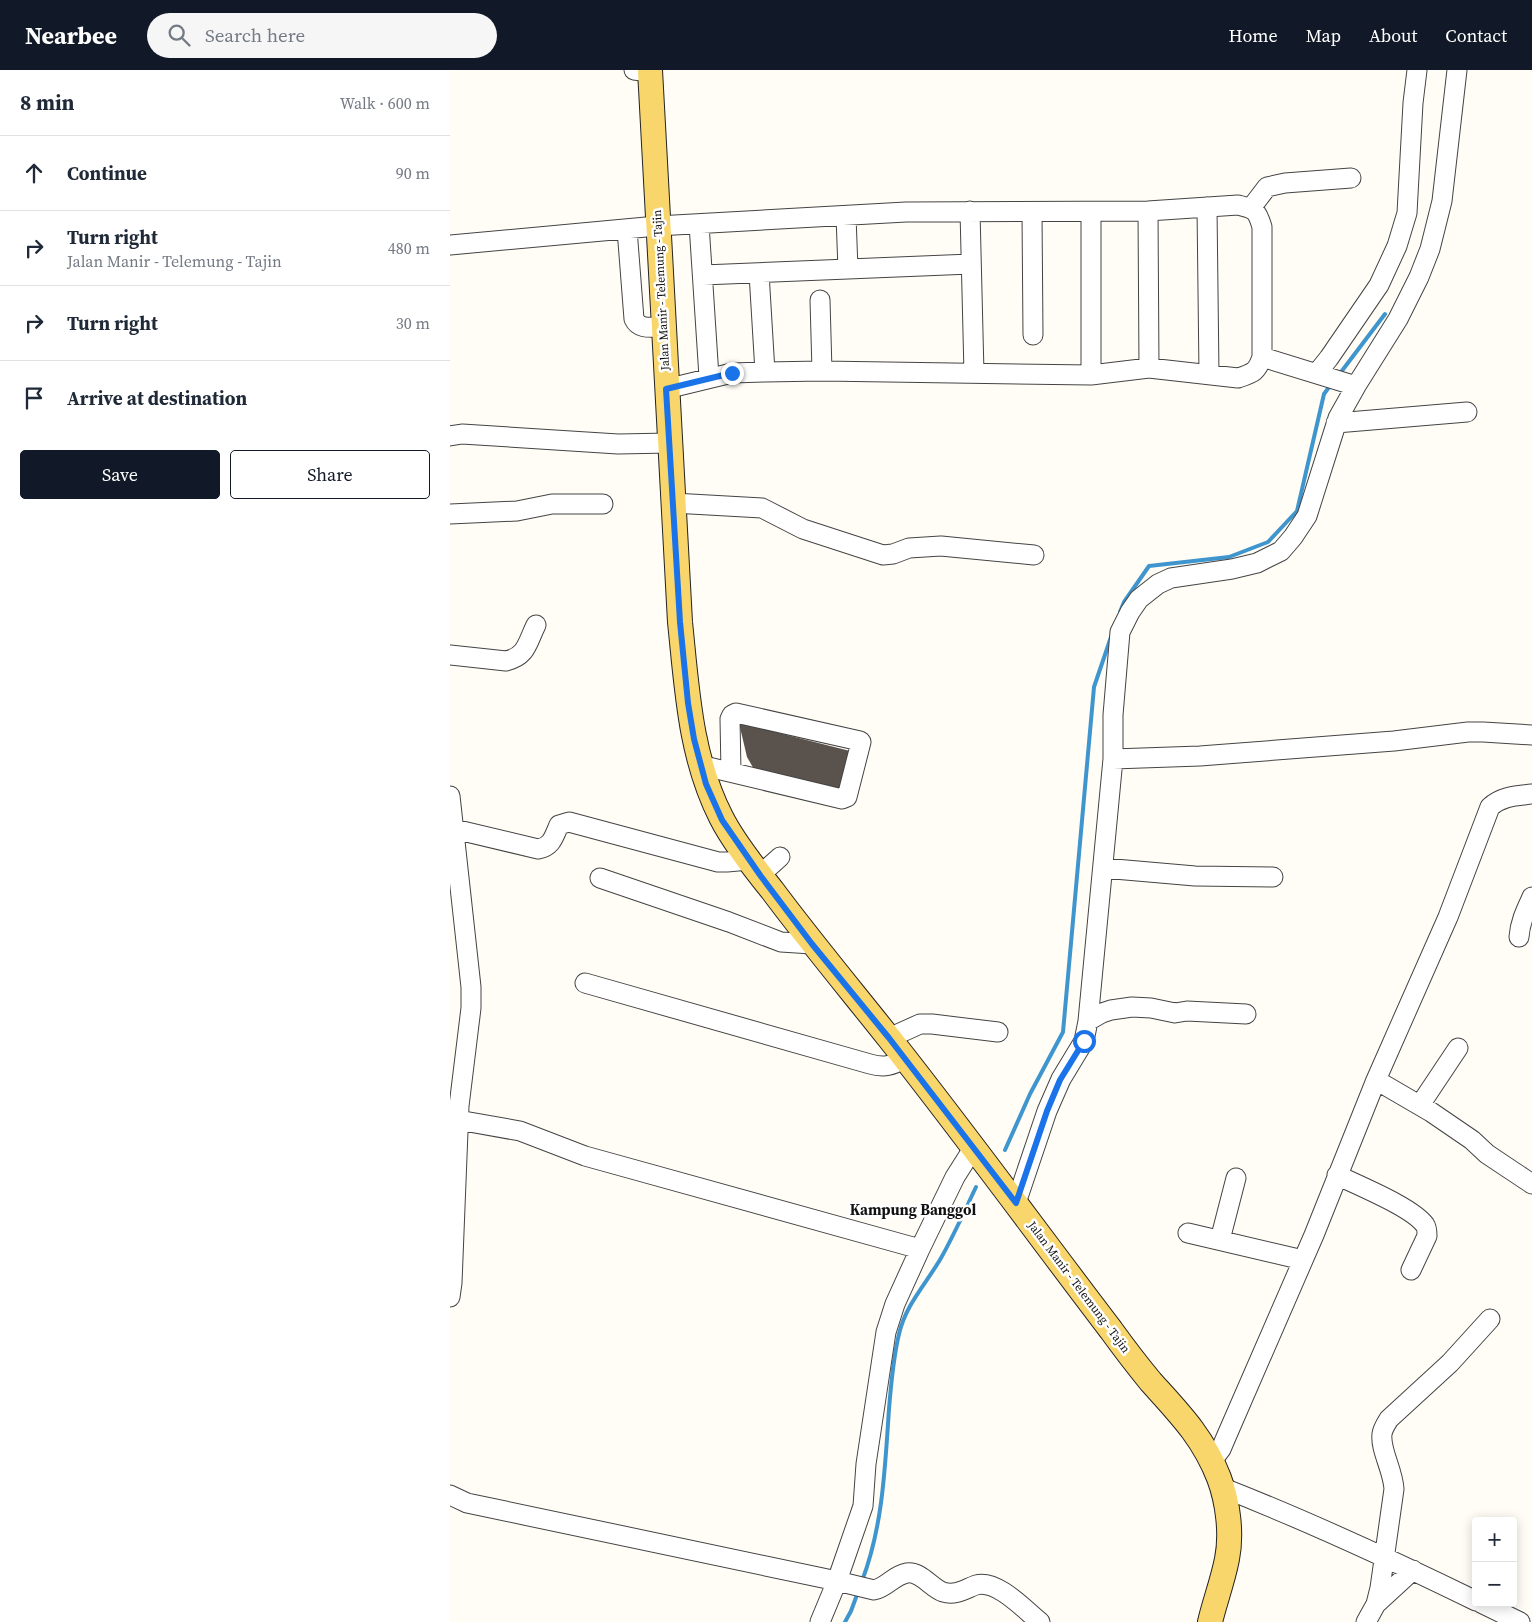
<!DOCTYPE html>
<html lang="en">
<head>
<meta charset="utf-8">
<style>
	body { margin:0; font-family:"Source Serif 4",serif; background:#f6f6f7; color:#1f2937 }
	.controls { position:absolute; right:15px; bottom:15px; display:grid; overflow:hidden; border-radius:5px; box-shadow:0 2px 12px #0003 }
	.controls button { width:45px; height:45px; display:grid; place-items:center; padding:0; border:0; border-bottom:1px solid #e0e1e3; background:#fff; color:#1f2937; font:25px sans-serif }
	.stop { position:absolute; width:15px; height:15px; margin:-11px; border:4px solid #1a73e8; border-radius:50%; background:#fff }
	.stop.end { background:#1a73e8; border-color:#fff; box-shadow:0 1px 5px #0008 }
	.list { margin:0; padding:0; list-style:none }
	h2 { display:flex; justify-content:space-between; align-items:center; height:65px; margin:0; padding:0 20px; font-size:21px }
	h2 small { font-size:16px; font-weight:400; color:#747a83 }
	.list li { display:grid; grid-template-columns:32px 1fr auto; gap:15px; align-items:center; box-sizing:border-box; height:75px; padding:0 20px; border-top:1px solid #e0e1e3 }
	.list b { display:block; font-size:19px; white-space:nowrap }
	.list p { margin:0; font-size:16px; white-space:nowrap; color:#747a83 }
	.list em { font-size:16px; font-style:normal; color:#747a83 }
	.actions { display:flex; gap:10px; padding:15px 20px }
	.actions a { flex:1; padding:11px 0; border:1px solid #111827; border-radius:5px; text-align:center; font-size:18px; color:#111827 }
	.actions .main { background:#111827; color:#fff }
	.icon { flex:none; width:28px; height:28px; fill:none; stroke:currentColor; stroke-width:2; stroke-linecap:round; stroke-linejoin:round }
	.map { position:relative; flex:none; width:1082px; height:1552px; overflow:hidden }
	header { display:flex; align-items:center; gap:30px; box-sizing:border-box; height:70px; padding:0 25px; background:#111827; color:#fff }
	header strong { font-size:24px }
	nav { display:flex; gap:28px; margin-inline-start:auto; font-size:18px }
	.search { width:350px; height:45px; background:#f6f6f7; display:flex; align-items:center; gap:12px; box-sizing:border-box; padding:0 18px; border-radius:28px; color:#747a83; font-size:19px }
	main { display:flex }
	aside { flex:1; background:#fff }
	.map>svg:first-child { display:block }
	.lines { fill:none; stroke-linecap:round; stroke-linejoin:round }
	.stream { stroke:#3f96cf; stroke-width:4 }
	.building { fill:#5a524d }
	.minor-casing { stroke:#444; stroke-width:21 }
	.major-casing { stroke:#222; stroke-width:26 }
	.minor { stroke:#fff; stroke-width:19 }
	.major { stroke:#f9d66b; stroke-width:24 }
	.route { stroke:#1a73e8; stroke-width:6 }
	.labels { text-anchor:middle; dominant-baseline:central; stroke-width:5; stroke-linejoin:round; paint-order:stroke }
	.street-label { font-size:12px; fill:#111; stroke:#fff }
	.quarter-label { font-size:15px; font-weight:bold; fill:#111; stroke:#fff }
</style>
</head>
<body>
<header>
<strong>Nearbee</strong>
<div class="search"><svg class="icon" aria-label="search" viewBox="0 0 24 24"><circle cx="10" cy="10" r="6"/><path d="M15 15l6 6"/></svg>Search here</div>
<nav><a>Home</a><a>Map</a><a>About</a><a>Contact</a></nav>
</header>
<main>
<aside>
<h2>8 min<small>Walk · 600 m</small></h2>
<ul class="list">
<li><svg class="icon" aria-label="ahead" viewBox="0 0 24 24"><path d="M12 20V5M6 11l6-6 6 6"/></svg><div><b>Continue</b></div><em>90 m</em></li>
<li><svg class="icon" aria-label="right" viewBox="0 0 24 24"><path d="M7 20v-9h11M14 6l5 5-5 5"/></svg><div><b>Turn right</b><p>Jalan Manir - Telemung - Tajin</p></div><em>480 m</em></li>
<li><svg class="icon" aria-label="right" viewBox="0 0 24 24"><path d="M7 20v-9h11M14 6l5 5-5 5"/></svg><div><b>Turn right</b></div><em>30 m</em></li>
<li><svg class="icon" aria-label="arrive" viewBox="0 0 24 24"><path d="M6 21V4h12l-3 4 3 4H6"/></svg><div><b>Arrive at destination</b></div></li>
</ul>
<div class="actions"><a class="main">Save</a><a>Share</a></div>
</aside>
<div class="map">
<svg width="1082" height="1552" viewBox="0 0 1082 1552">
	<rect width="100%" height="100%" fill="#fffdf5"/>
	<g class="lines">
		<path class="stream" d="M888,306L935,244
			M670,542L674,532L699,496L779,487L818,472L847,441L874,324L882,313
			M555,1080L580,1024L613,962L644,617L661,567
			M412,1511C433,1456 435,1397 439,1339C441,1314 443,1289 449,1264C456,1234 476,1214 491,1188C504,1165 515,1140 526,1117
			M395,1552L401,1541L408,1522"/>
	</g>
	<path class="building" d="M289,653L404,682L393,720L305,701L297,687Z"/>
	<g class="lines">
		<g class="minor-casing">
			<path id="minor" d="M184,0L200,2
				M757,137L759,304
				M801,138L817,117L835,113L901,108
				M520,141L524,303
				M698,141L699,298
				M641,142V305
				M582,143L583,265
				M396,146L398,199
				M249,154L259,307
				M177,159L184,249C189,260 202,257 213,257
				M0,175L207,156L456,142L698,141L788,135C805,139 807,140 812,157V287C807,302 803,303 788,308L699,298L641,305L372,301L315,302L282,303L216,319
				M309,203L315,302
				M253,205L521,194
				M370,230L372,301
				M812,287L906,316
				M867,303L879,288L929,215L947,176L957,143L963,33L967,0
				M886,353L1017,342
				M0,366L12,364L168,374L220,373
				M223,433L312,438L353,459L433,485L443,484L459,478L491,476L584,485
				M0,444L67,441L102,434H153
				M0,585L56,591C77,586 77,573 86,555
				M663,689L750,686L944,671L1018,662H1033L1082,665
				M250,695L392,729L397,727L411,672L410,671L286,643L282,645L280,649L281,702
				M0,726L21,917V938L9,1036L2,1213L0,1227
				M4,759L88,779C102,777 104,766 109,755L119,752L268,792H277L299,790
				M653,798L745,806L823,807
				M310,805L330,787
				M150,808L279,852L331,872L362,874
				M1069,867C1070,852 1076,840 1082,827
				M135,913L420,994C434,998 442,996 455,988
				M638,951L652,943L661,940L682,937L701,938L725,943L737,941L796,944
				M439,968L470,954H482L548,962
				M926,1010L981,1042L1022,1070L1037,1084L1082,1114
				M970,1035L1008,978
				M8,1050L70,1061L135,1086L470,1179
				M887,1105C909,1116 962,1137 975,1155C977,1158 977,1162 977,1166L961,1200
				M566,1133L597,1041L611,1009L634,971L638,951L663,689V645L670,562L680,542L689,529L708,514L721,508L782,499L807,493L831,481L843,467L857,446L888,348L906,316L948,249L969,207L980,179L992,131L1007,0
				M738,1163L853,1190
				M770,1170L786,1108
				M761,1392L771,1379L777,1365L864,1165L926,1010L998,847L1040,737C1052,726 1066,726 1082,724
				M771,1417C858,1451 942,1490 1026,1531
				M0,1425L17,1433L387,1511L424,1520C436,1518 444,1505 457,1503C471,1501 481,1518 493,1522C506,1526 515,1519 526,1515C547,1509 575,1540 590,1552
				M1031,1533L1070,1552
				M926,1534L963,1500
				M370,1552L387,1511L413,1436L416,1394L436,1262L445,1234L470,1179L505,1107L524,1077
				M916,1552L926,1534L930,1518L944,1419C943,1400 930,1380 932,1364C933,1358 936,1354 939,1349L1000,1293L1040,1249"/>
		</g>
		<g class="major-casing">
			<path id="major" d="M200,0L230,552C237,619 240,686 271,747C283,771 305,799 322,820C360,871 400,919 439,968C515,1064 587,1163 661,1260C674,1278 687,1295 701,1312C729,1343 753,1367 769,1408C778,1432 782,1464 777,1489C773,1510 765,1531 760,1552"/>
		</g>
		<use href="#minor" class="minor"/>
		<use href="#major" class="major"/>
	</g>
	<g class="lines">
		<path class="route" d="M282,303L216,319L230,552L238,633L244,669L256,714L272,750L310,805L362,874L439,968L566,1133L597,1041L610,1010L634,971"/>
	</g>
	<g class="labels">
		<g class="street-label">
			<text transform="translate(211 220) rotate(-93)">Jalan Manir - Telemung - Tajin</text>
			<text transform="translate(629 1217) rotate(53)">Jalan Manir - Telemung - Tajin</text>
		</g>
		<g class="quarter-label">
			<text x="463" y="1139">Kampung Banggol</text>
		</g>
	</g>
</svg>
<div class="controls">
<button>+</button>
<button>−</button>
</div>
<div class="stop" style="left:634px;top:971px"></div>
<div class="stop end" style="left:282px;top:303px"></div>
</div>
</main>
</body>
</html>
